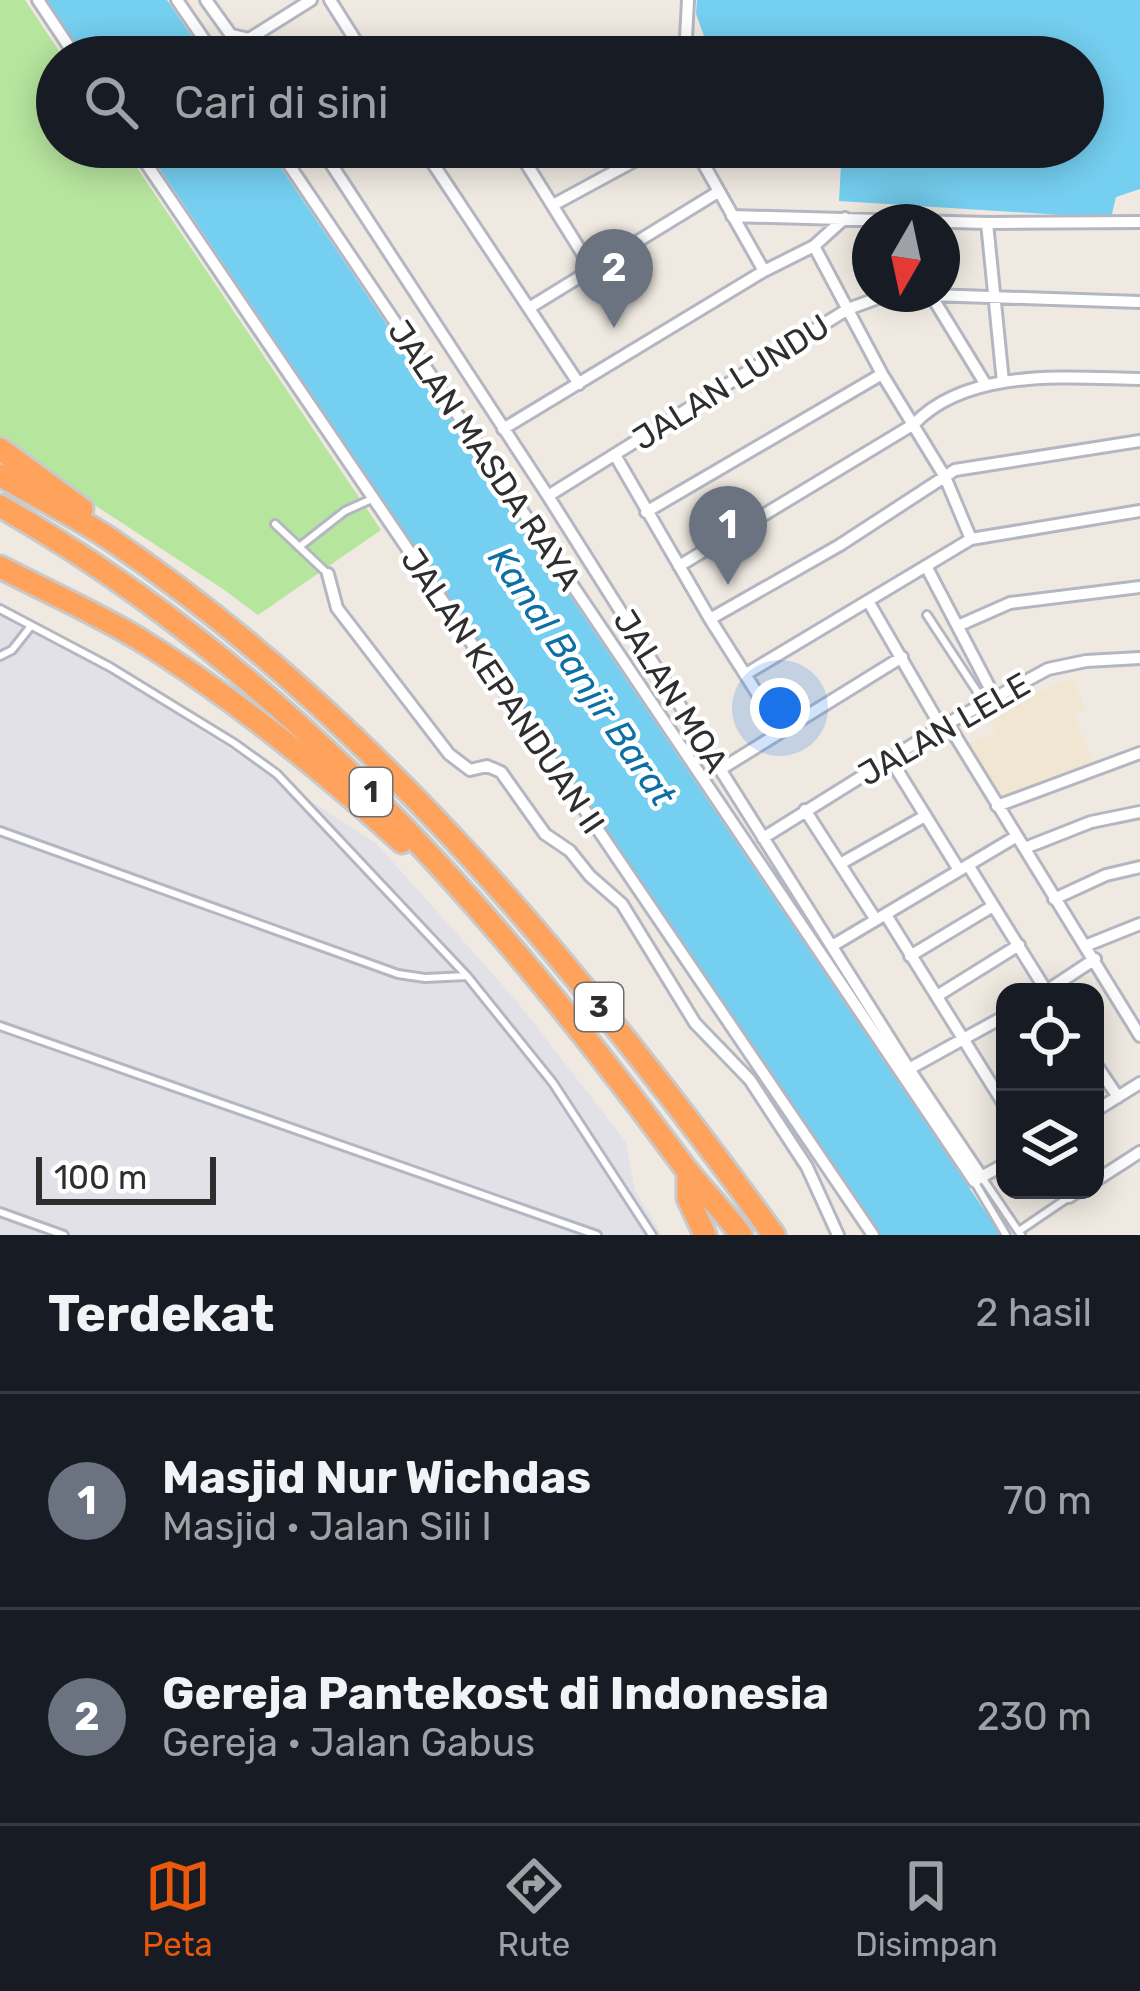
<!DOCTYPE html>
<html lang="id">
<head>
<meta charset="utf-8">
<style>
	body { margin:0; font-family:Rubik,sans-serif; background:#242831; color:#f1f3f6 }
	.controls { position:absolute; right:36px; bottom:36px; display:grid; overflow:hidden; border-radius:24px; box-shadow:0 6px 30px #0003 }
	.controls button { width:108px; height:108px; display:grid; place-items:center; padding:0; border:0; border-bottom:3px solid #363941; background:#171b24; color:#f1f3f6; font:60px sans-serif }
	.compass { position:absolute; left:852px; top:204px; width:108px; height:108px; border-radius:50%; background:#171b24; box-shadow:0 6px 30px #0003; rotate:189deg }
	.scale { position:absolute; left:36px; bottom:30px; width:180px; box-sizing:border-box; padding-left:12px; border:6px solid #2e2e2e; border-top:0; font-size:33px; line-height:42px; white-space:nowrap; color:#2e2e2e; -webkit-text-stroke:9px #fff; paint-order:stroke }
	.you { position:absolute; left:780px; top:708px; width:42px; height:42px; margin:-30px; border:9px solid #fff; border-radius:50%; background:#1a73e8; box-shadow:0 0 0 18px #1a73e833 }
	.badge { display:grid; place-items:center; width:78px; height:78px; border-radius:50%; background:#ea580c; color:#fff; font-size:39px; font-weight:700 }
	.pin { position:absolute; translate:-50% -99px; filter:drop-shadow(0 3px 6px #0008) }
	.pin::after { content:''; position:absolute; top:63px; width:42px; height:36px; background:inherit; clip-path:polygon(0 0,100% 0,50% 100%) }
	.list { margin:0; padding:0; list-style:none }
	h2 { display:flex; justify-content:space-between; align-items:center; height:156px; margin:0; padding:0 48px; font-size:51px }
	h2 small { font-size:39px; font-weight:400; color:#9ea1a6 }
	.list li { display:grid; grid-template-columns:78px 1fr auto; gap:36px; align-items:center; box-sizing:border-box; height:216px; padding:0 48px; border-top:3px solid #363941 }
	.list b { display:block; font-size:45px; white-space:nowrap }
	.list p { margin:0; font-size:39px; white-space:nowrap; color:#9ea1a6 }
	.list em { font-size:39px; font-style:normal; color:#9ea1a6 }
	.icon { flex:none; width:66px; height:66px; fill:none; stroke:currentColor; stroke-width:2; stroke-linecap:round; stroke-linejoin:round }
	.map { position:relative; flex:none; width:1140px; height:1235px; overflow:hidden }
	.search { position:absolute; background:#171b24; box-shadow:0 6px 30px #0003; left:36px; right:36px; top:36px; height:132px; display:flex; align-items:center; gap:30px; box-sizing:border-box; padding:0 42px; border-radius:66px; color:#9ea1a6; font-size:45px }
	.sheet { height:588px; background:#171b24 }
	nav { display:flex; justify-content:space-around; align-items:center; box-sizing:border-box; height:168px; border-top:3px solid #363941; background:#171b24; font-size:33px; color:#9ea1a6 }
	nav a { display:grid; justify-items:center; gap:6px }
	nav .on { color:#ea580c }
	.map>svg:first-child { display:block }
	.industrial { fill:#e3e1e8 }
	.education { fill:#f0e6d1 }
	.green { fill:#b6e59e }
	.water { fill:#75cff0 }
	.lines { fill:none; stroke-linecap:round; stroke-linejoin:round }
	.service-casing { stroke:#b4b7c1; stroke-width:12 }
	.minor-casing { stroke:#b4b7c1; stroke-width:16 }
	.motorway-casing { stroke:#c9c9c9; stroke-width:27 }
	.service { stroke:#fff; stroke-width:6 }
	.minor { stroke:#fff; stroke-width:10 }
	.motorway { stroke:#ffa35c; stroke-width:21 }
	.labels { text-anchor:middle; dominant-baseline:central; stroke-width:9; stroke-linejoin:round; paint-order:stroke }
	.shield { fill:#fff; stroke:#6d6d6d; stroke-width:3 }
	.shield-label { font-size:30px; font-weight:bold; fill:#2e2e2e }
	.street-label { font-size:33px; fill:#2e2e2e; stroke:#fff }
	.water-label { font-size:36px; font-style:italic; fill:#0d6fa3; stroke:#fff }
</style>
</head>
<body>
<div class="map">
<svg width="1140" height="1235" viewBox="0 0 1140 1235">
	<rect width="100%" height="100%" fill="#efe9e1"/>
	<path class="industrial" d="M0,602L376,843L515,999L626,1142L635,1191L662,1235H0Z"/>
	<path class="education" d="M1073,678L1086,710L1074,715L1093,762L987,804L963,746L996,733L988,712Z"/>
	<path class="green" d="M0,0H25L63,57H57V147H123L381,530L258,615L223,589L64,485L0,436Z"/>
	<path class="water" d="M46,0H167L206,57H84Z
		M697,0H1140V189L1116,197L1111,218L839,201L842,147H1083V57H831L827,46L711,55L696,14Z
		M145,147H267L1001,1235H879Z"/>
	<g class="lines">
		<g class="service-casing">
			<path id="service" d="M699,157L716,147
				M275,524L328,574
				M299,547L345,511L374,498
				M0,609L110,667L234,743L277,774L467,976L553,1083L652,1235
				M927,615L984,702
				M0,656L12,650L31,626
				M0,831L398,974L425,978L467,976
				M0,1026L597,1235
				M981,1176L1021,1235
				M974,1181L1006,1235
				M0,1212L64,1235
				M1019,1231L1069,1197"/>
		</g>
		<g class="minor-casing">
			<path id="minor" d="M38,0L76,57
				M177,0L216,57
				M206,0L231,35L249,39L260,57
				M330,0L366,57
				M249,39L311,0
				M385,57L435,49L532,57
				M685,57L688,0
				M135,147L873,1235
				M277,147L974,1181L1005,1164
				M320,147L548,496L909,1069L981,1176
				M422,147L579,384
				M516,147L592,269
				M694,147L764,271
				M553,205L660,147
				M732,216L987,223L1140,222
				M987,223L1003,382
				M814,246L882,374L945,477L971,539
				M931,295L986,385
				M529,308L718,192
				M503,429L764,271L814,246L845,218
				M615,455L710,619L781,731
				M548,496L848,309L881,297L931,295L1140,302
				M646,512L882,374
				M679,566L914,424C968,367 1069,378 1140,379
				M926,566L994,696
				M328,574L337,608L449,754L470,770L487,766L501,772L545,834L570,851L590,876L622,904L695,1023L750,1080L807,1167L838,1235
				M868,601L941,727
				M710,619L840,545L955,470L1140,441
				M960,625L1010,603L1140,587
				M746,674L971,539L1140,511
				M948,724L1140,1036
				M891,760L959,870
				M721,769L902,657
				M997,806L1140,753
				M805,810L876,920
				M763,838L941,727L1048,669L1086,661L1140,658
				M1025,848L1091,822L1140,812
				M840,864L925,816
				M968,865L1047,992
				M1054,899L1106,875L1140,867
				M886,915L1005,1106
				M832,946L1017,836
				M1085,946L1140,924
				M910,956L993,906
				M1045,992L1095,959
				M937,996L1019,945
				M1095,1063L1118,1097
				M909,1069L1005,1016
				M1095,1111L1140,1083
				M1095,1181L1140,1152
				M1064,1190L1069,1197L1080,1190"/>
		</g>
		<g class="motorway-casing">
			<path id="motorway" d="M0,449L82,509
				M0,475C37,497 75,516 110,539C377,720 586,977 774,1235
				M0,506C285,669 490,905 683,1165C701,1189 723,1210 741,1235
				M0,567C46,591 94,612 139,639C233,697 320,768 402,842
				M688,1171V1198L705,1235"/>
		</g>
		<use href="#service" class="service"/>
		<use href="#minor" class="minor"/>
		<use href="#motorway" class="motorway"/>
	</g>
	<g class="labels">
		<g class="shield">
			<rect x="350" y="768" width="42" height="48" rx="9"/>
			<rect x="575" y="983" width="48" height="48" rx="9"/>
		</g>
		<g class="shield-label">
			<text x="371" y="792">1</text>
			<text x="599" y="1007">3</text>
		</g>
		<g class="street-label">
			<text transform="translate(731 382) rotate(-32)">JALAN LUNDU</text>
			<text transform="translate(485 455) rotate(56)">JALAN MASDA RAYA</text>
			<text transform="translate(503 691) rotate(56)">JALAN KEPANDUAN II</text>
			<text transform="translate(671 691) rotate(58)">JALAN MOA</text>
			<text transform="translate(944 729) rotate(-30)">JALAN LELE</text>
		</g>
		<g class="water-label">
			<text transform="translate(582 676) rotate(56)">Kanal Banjir Barat</text>
		</g>
	</g>
</svg>
<div class="controls">
<button><svg class="icon" aria-label="locate" viewBox="0 0 24 24"><circle cx="12" cy="12" r="6"/><path d="M12 2v4M12 18v4M2 12h4M18 12h4"/></svg></button>
<button><svg class="icon" aria-label="layers" viewBox="0 0 24 24"><path d="M12 4l9 5-9 5-9-5zM3 14l9 5 9-5"/></svg></button>
</div>
<svg class="compass" viewBox="-18 -18 36 36"><path d="M0-13l5 13h-10z" fill="#e53935"/><path d="M0 13l5-13h-10z" fill="#9ea1a6"/></svg>
<div class="scale">100 m</div>
<div class="you"></div>
<div class="pin badge" style="left:728px;top:585px;background:#6b7280">1</div>
<div class="pin badge" style="left:614px;top:328px;background:#6b7280">2</div>
<div class="search"><svg class="icon" aria-label="search" viewBox="0 0 24 24"><circle cx="10" cy="10" r="6"/><path d="M15 15l6 6"/></svg>Cari di sini</div>
</div>
<section class="sheet">
<h2>Terdekat<small>2 hasil</small></h2>
<ul class="list">
<li><span class="badge" style="background:#6b7280">1</span><div><b>Masjid Nur Wichdas</b><p>Masjid · Jalan Sili I</p></div><em>70 m</em></li>
<li><span class="badge" style="background:#6b7280">2</span><div><b>Gereja Pantekost di Indonesia</b><p>Gereja · Jalan Gabus</p></div><em>230 m</em></li>
</ul>
</section>
<nav>
<a class="on"><svg class="icon" aria-label="map" viewBox="0 0 24 24"><path d="M3 6l6-2 6 2 6-2v14l-6 2-6-2-6 2zM9 4v14M15 6v14"/></svg>Peta</a>
<a><svg class="icon" aria-label="directions" viewBox="0 0 24 24"><path d="M12 3l9 9-9 9-9-9zM9 14v-3h6M13 9l2 2-2 2"/></svg>Rute</a>
<a><svg class="icon" aria-label="saved" viewBox="0 0 24 24"><path d="M7 4h10v16l-5-4-5 4z"/></svg>Disimpan</a>
</nav>
</body>
</html>
